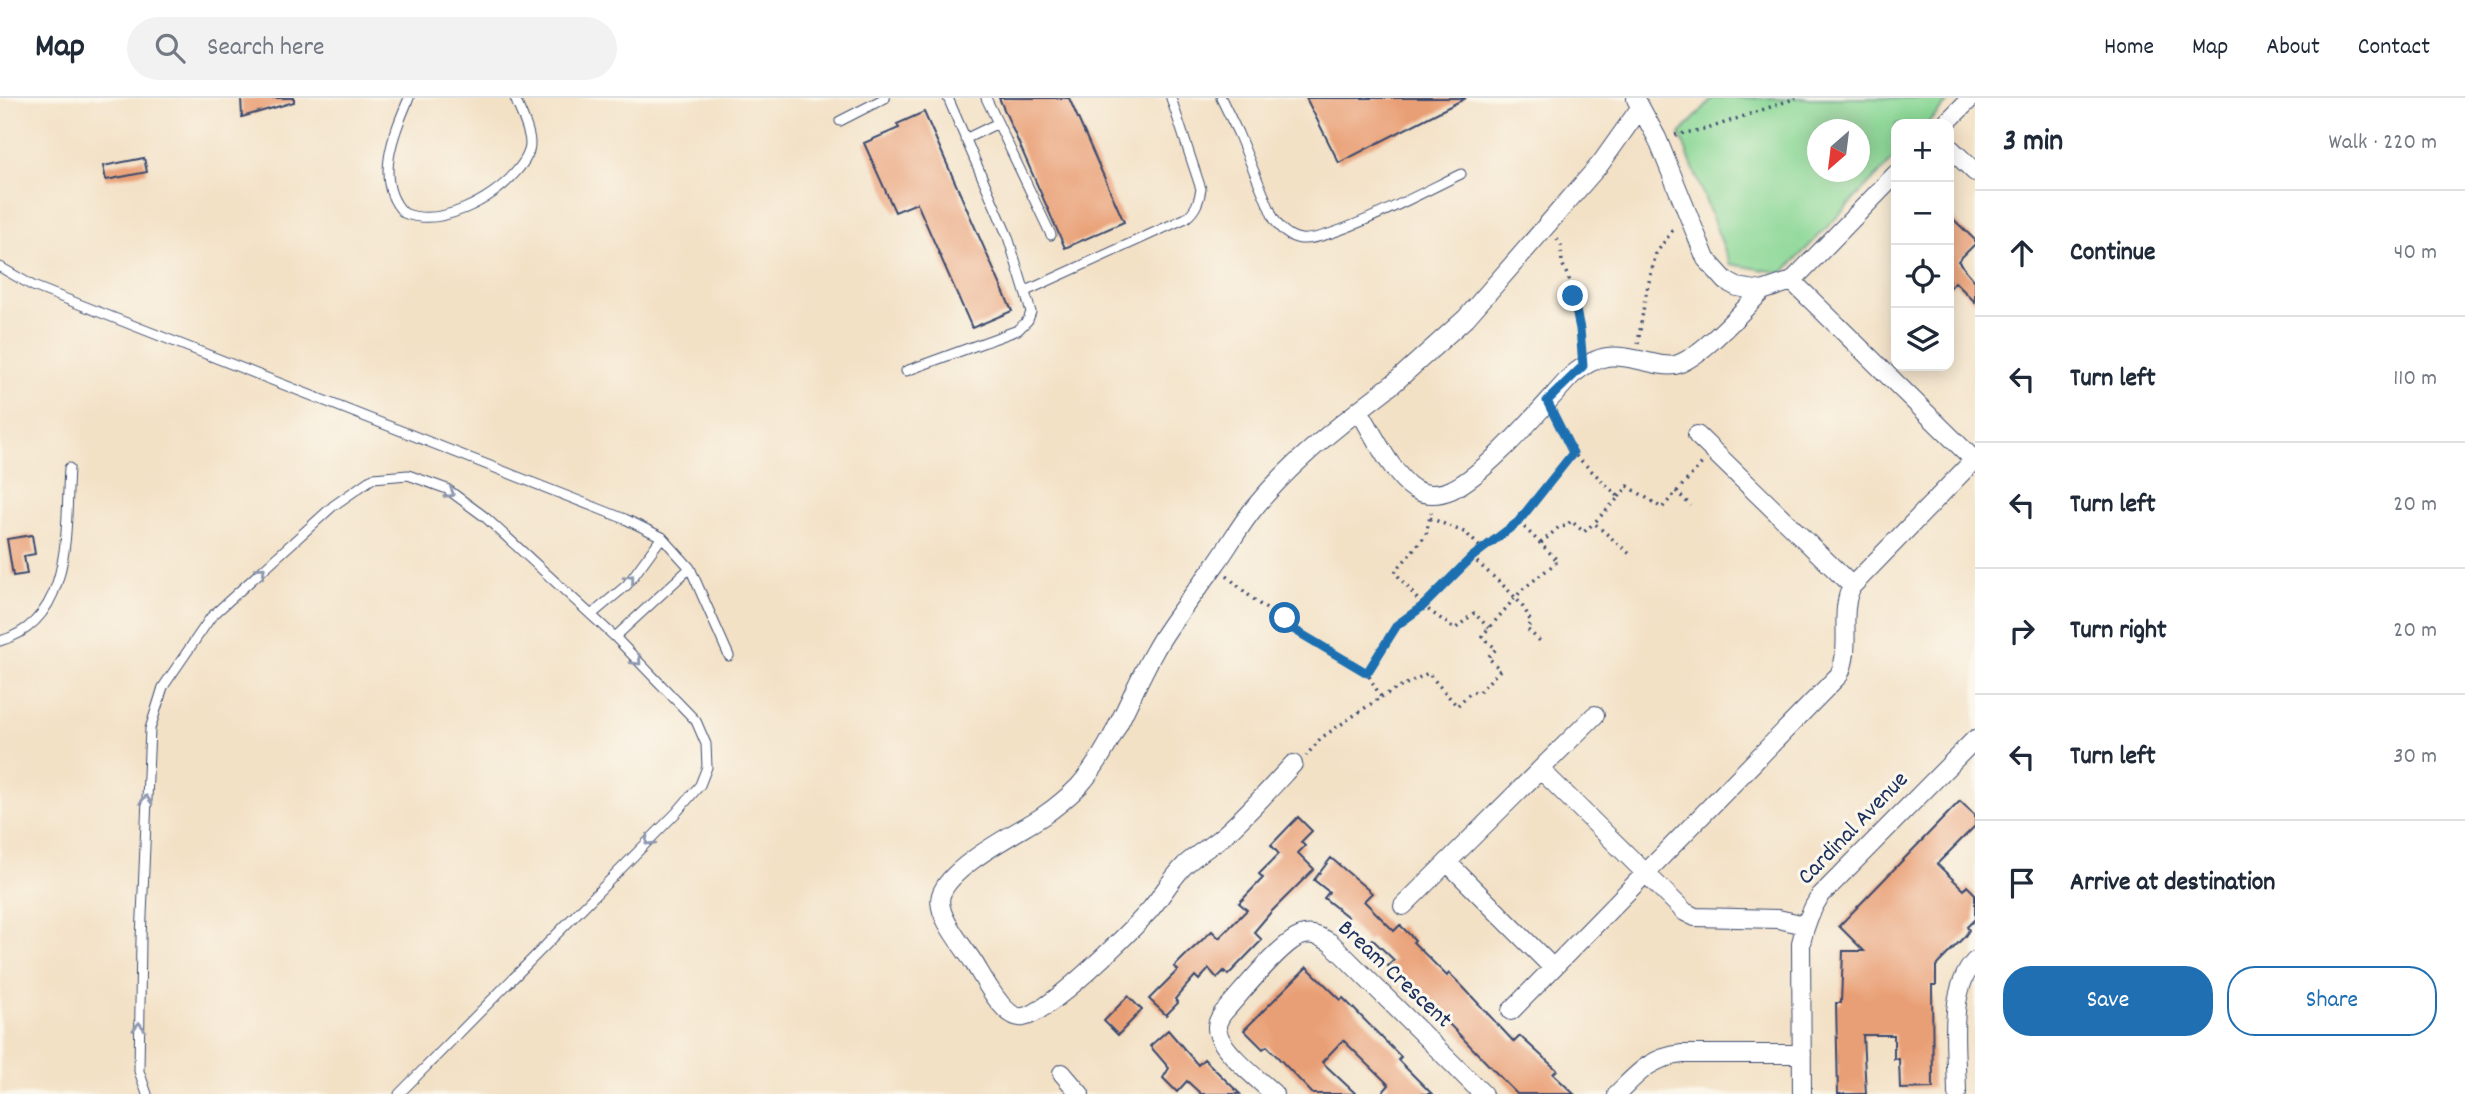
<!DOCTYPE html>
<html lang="en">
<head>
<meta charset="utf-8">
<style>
	body { margin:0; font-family:Dekko,sans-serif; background:#f2f2f3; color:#1f2937 }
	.controls { position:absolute; right:21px; top:21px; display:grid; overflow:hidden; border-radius:14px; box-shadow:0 4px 18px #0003 }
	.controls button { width:63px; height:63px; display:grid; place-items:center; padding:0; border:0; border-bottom:2px solid #e0e1e3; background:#fff; color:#1f2937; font:35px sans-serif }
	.compass { position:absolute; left:1807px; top:21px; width:63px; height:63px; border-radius:50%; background:#fff; box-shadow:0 4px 18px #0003; rotate:208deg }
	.stop { position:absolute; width:21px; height:21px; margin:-16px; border:5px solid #1f6fb2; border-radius:50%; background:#fff }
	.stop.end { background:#1f6fb2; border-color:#fff; box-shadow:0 2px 7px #0008 }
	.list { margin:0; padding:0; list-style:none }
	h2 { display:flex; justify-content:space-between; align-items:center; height:91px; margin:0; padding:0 28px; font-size:30px }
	h2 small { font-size:23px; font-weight:400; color:#747a83 }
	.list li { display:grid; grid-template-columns:46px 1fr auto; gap:21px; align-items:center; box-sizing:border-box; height:126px; padding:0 28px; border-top:2px solid #e0e1e3 }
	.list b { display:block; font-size:26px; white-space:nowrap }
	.list em { font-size:23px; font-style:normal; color:#747a83 }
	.actions { display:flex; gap:14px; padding:21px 28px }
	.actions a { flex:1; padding:16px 0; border:2px solid #1f6fb2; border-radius:28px; text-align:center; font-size:24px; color:#1f6fb2 }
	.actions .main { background:#1f6fb2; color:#fff }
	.icon { flex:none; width:38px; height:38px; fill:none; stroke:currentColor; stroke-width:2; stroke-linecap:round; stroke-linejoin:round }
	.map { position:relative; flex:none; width:1975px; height:996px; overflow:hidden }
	header { display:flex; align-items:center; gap:42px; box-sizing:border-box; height:98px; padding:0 35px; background:#fff; border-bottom:2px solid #e0e1e3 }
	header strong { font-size:33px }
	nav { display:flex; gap:38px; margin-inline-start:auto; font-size:24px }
	.search { width:490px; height:63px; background:#f2f2f3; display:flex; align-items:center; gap:18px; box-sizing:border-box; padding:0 24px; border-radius:38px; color:#747a83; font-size:26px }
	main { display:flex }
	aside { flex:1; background:#fff }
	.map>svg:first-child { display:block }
	.green { fill:#8ad795; stroke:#52837a; stroke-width:2; fill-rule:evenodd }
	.building { fill:#e99f75 }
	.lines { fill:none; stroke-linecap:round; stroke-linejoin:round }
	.service-casing { stroke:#3b4a6e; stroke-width:11 }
	.minor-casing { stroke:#3b4a6e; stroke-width:20 }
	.path { stroke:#3b4a6e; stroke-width:3.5; stroke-dasharray:2 5; stroke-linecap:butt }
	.service { stroke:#fff; stroke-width:9 }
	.minor { stroke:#fff; stroke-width:18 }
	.oneway { stroke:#8d97ae }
	.route { stroke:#1f6fb2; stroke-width:9 }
	.labels { text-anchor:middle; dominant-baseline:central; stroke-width:6; stroke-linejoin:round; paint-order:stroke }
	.street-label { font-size:24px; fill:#1b2f5e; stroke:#fbf7ec }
</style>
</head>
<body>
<header>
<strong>Map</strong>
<div class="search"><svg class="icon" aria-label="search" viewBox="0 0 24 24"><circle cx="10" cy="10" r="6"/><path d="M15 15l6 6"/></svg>Search here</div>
<nav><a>Home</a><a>Map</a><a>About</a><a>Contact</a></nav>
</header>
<main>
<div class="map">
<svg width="1975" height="996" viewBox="0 0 1975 996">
	<rect width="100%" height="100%" fill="#fbf7ec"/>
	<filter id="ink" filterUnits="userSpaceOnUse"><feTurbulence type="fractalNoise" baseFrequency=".0143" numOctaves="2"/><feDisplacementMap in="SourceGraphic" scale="14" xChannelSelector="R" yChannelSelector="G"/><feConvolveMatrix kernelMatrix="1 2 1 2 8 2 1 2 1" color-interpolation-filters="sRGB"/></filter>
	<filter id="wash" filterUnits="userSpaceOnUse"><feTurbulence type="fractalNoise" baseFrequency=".00686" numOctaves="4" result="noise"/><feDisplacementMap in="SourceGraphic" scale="28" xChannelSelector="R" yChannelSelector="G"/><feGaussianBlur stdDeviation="1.57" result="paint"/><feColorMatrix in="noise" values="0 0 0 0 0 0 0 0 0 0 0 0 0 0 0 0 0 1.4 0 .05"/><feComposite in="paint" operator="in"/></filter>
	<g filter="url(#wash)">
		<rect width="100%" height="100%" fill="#f3e1c6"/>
		<path class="green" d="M1713,0H1952L1927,26H1896V58L1783,175L1730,166L1680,36ZM1818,32H1860V74H1818Z"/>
		<g id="blocks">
			<path class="building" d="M241,0H294V4L242,19Z
				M999,0H1069L1124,124L1065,150Z
				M1306,0H1466L1339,65Z
				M924,14L1012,213L972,230L917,105L895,114L864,45L899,30L897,26Z
				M144,60L147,74L106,82L103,68Z
				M1949,117L1975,142V146L1958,163L1975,183V204L1955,184L1949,191Z
				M32,437L35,456L24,458L27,476L13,478L7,441Z
				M1960,703L1975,717V728L1937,766L1964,792L1967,788L1975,796V821L1967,829L1969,832L1965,838L1936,868V887H1932L1933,990L1900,991L1899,961H1894V937H1863L1866,996H1838L1836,905H1841L1843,853H1864L1839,828Z
				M1298,719L1312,733L1301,744L1305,748L1298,755L1314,771L1271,814L1254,834L1262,842L1228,877L1224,873L1217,880L1209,871L1199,882L1195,878L1175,901L1178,905L1166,917L1149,901L1178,872L1174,869L1187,856L1212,833L1219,840L1247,812L1239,805L1263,780L1259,776L1279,756L1271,747Z
				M1331,760L1372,795L1364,803L1394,833L1400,827L1415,842L1413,844L1447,878L1449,875L1463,889L1514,944L1520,938L1557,972L1553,976L1574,996H1517L1506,985L1424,900L1423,901L1416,895L1388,868L1394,862L1372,841L1368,844L1345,821L1348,819L1324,800L1329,794L1314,782Z
				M1307,869L1341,902L1343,900L1351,908L1401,959L1398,962L1432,996H1381L1389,987L1343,942L1322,964L1356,996H1313L1267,948L1263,951L1244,932Z
				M1128,898L1142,912L1118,937L1104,923Z
				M1168,932L1198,967L1204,961L1240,996H1201L1187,983L1177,994L1163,980L1169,970L1150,948Z"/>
		</g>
	</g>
	<g filter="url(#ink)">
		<use href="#blocks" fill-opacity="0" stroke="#3b4a6e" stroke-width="2"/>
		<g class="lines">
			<g class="service-casing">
				<path id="service" d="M409,0C394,35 373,84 404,115C439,130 492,102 515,75C522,67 530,57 530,46C530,31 520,14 515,0
					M986,0L1051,137
					M1221,0L1238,35L1273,119C1279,130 1287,139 1301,141C1331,144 1429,91 1461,76
					M840,23L885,0
					M965,41L998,25
					M0,169L33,188L625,421L662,439L690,470L729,558
					M1026,193L1186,120C1196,112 1199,103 1201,91L1171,0
					M906,273L1018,232L1028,222L1031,214L1008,139L948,0
					M591,517L627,487L662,439
					M615,539L690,470
					M0,543C74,522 65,431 69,370
					M147,996L139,973L141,841L150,631L163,589L211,519L333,408L373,380L408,377L447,391L485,419L615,539L696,623L706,646L707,669L700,687L676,715L399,996"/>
			</g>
			<g class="minor-casing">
				<path id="minor" d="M1636,1L1657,40L1706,161L1726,183L1737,189L1762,193L1792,183L1896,76
					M1640,10L1601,65L1466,220L1394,285L1359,312C1372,334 1393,378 1414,391C1426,398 1439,397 1451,392C1487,376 1544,307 1572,277C1600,254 1614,256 1648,264C1657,266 1666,269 1675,267C1700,261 1743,212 1762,193
					M1945,26L1971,0
					M1949,49L1975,74
					M1792,183L1975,363
					M1697,337L1852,488
					M1293,666C1270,691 1248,716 1223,738C1211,748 1197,756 1185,767C1171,781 1162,798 1149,813C1129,835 1048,916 1023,919C1004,922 983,879 974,865C964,849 935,817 941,797C951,767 1017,735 1043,718C1056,709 1068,699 1079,688C1113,650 1129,598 1154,554C1171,522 1195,496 1215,467C1229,448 1240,427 1255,409C1285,372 1322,341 1359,312
					M1541,672L1685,814L1695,819L1778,821L1805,827
					M1448,765L1553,870
					M1403,808L1595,617
					M1511,913L1839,577C1853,548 1838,515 1852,488L1974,362
					M1062,975L1080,996
					M1274,996C1259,982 1223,954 1218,935C1215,927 1219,921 1223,915C1239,898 1281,844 1301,838C1312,834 1321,839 1331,845L1483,996
					M1617,996C1639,974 1650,960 1682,956H1802
					M1802,996L1801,845C1805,827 1810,813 1820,798L1975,641
					M1957,996C1957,956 1946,894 1975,863"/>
			</g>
			<path class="path" d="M1675,37L1710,30L1796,0
				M1557,141L1561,148L1562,165L1571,186L1580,231V252
				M1638,246L1645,200L1656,155L1673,132L1677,130
				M1556,321L1573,355L1619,399L1594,425L1631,457
				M1676,393L1691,408
				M1619,399L1628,388L1662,410L1703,364
				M1430,420L1466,435L1482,451
				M1541,445L1559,429L1566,428L1571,423L1584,434L1594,425
				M1472,459C1491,479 1522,498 1531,525L1527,531L1541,544
				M1227,478C1237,487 1247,496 1257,504C1270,515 1283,518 1293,531L1367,575L1381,599L1321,640L1306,658
				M1489,530L1474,515L1455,531L1423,508L1472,459L1518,423L1573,355
				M1367,575L1397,527L1423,508L1395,474L1426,437L1431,414
				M1381,599L1428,575L1457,608L1472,593L1478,595L1500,572L1488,559L1496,551L1482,538L1522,492L1558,463L1518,423"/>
			<use href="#service" class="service"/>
			<use href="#minor" class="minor"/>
		</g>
		<defs><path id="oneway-chevron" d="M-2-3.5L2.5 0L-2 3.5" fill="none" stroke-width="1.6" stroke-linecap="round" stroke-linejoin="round" transform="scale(1.75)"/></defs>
		<g class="oneway">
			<use href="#oneway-chevron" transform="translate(450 395) rotate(32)"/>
			<use href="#oneway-chevron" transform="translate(261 473) rotate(-42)"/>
			<use href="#oneway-chevron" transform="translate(630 481) rotate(-50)"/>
			<use href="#oneway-chevron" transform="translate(637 563) rotate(47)"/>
			<use href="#oneway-chevron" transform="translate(146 702) rotate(-88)"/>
			<use href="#oneway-chevron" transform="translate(649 743) rotate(135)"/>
			<use href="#oneway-chevron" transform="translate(139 929) rotate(-89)"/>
		</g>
	</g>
	<g class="lines" filter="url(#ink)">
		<path class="route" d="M1285,520L1293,531L1367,575L1397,527L1423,508L1472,459L1518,424L1573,355L1547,303L1583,268L1580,231L1573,198"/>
	</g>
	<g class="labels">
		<g class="street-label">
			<text transform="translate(1854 731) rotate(-46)">Cardinal Avenue</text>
			<text transform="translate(1394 877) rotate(43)">Bream Crescent</text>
		</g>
	</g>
</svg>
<div class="controls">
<button>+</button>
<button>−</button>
<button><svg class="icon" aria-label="locate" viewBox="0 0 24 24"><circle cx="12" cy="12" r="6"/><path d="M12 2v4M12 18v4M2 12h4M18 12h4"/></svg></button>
<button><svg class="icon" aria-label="layers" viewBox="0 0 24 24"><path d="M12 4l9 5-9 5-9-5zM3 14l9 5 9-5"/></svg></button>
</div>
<svg class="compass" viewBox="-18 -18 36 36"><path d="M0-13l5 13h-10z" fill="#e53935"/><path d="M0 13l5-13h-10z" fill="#747a83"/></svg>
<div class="stop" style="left:1285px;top:520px"></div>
<div class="stop end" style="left:1573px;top:198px"></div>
</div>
<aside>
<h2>3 min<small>Walk · 220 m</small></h2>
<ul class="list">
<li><svg class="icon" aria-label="ahead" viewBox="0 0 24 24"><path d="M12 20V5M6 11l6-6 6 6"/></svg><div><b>Continue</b></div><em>40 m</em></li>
<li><svg class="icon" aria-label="left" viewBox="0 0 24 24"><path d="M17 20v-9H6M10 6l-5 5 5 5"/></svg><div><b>Turn left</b></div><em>110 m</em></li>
<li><svg class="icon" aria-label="left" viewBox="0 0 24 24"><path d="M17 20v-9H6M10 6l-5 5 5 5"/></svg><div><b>Turn left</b></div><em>20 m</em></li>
<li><svg class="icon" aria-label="right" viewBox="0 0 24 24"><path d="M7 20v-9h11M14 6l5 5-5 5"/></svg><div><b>Turn right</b></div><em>20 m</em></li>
<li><svg class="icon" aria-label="left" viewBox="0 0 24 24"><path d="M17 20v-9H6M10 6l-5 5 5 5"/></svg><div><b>Turn left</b></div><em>30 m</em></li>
<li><svg class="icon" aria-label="arrive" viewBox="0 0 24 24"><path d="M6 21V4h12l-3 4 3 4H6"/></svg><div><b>Arrive at destination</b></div></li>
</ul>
<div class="actions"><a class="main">Save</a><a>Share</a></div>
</aside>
</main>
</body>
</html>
